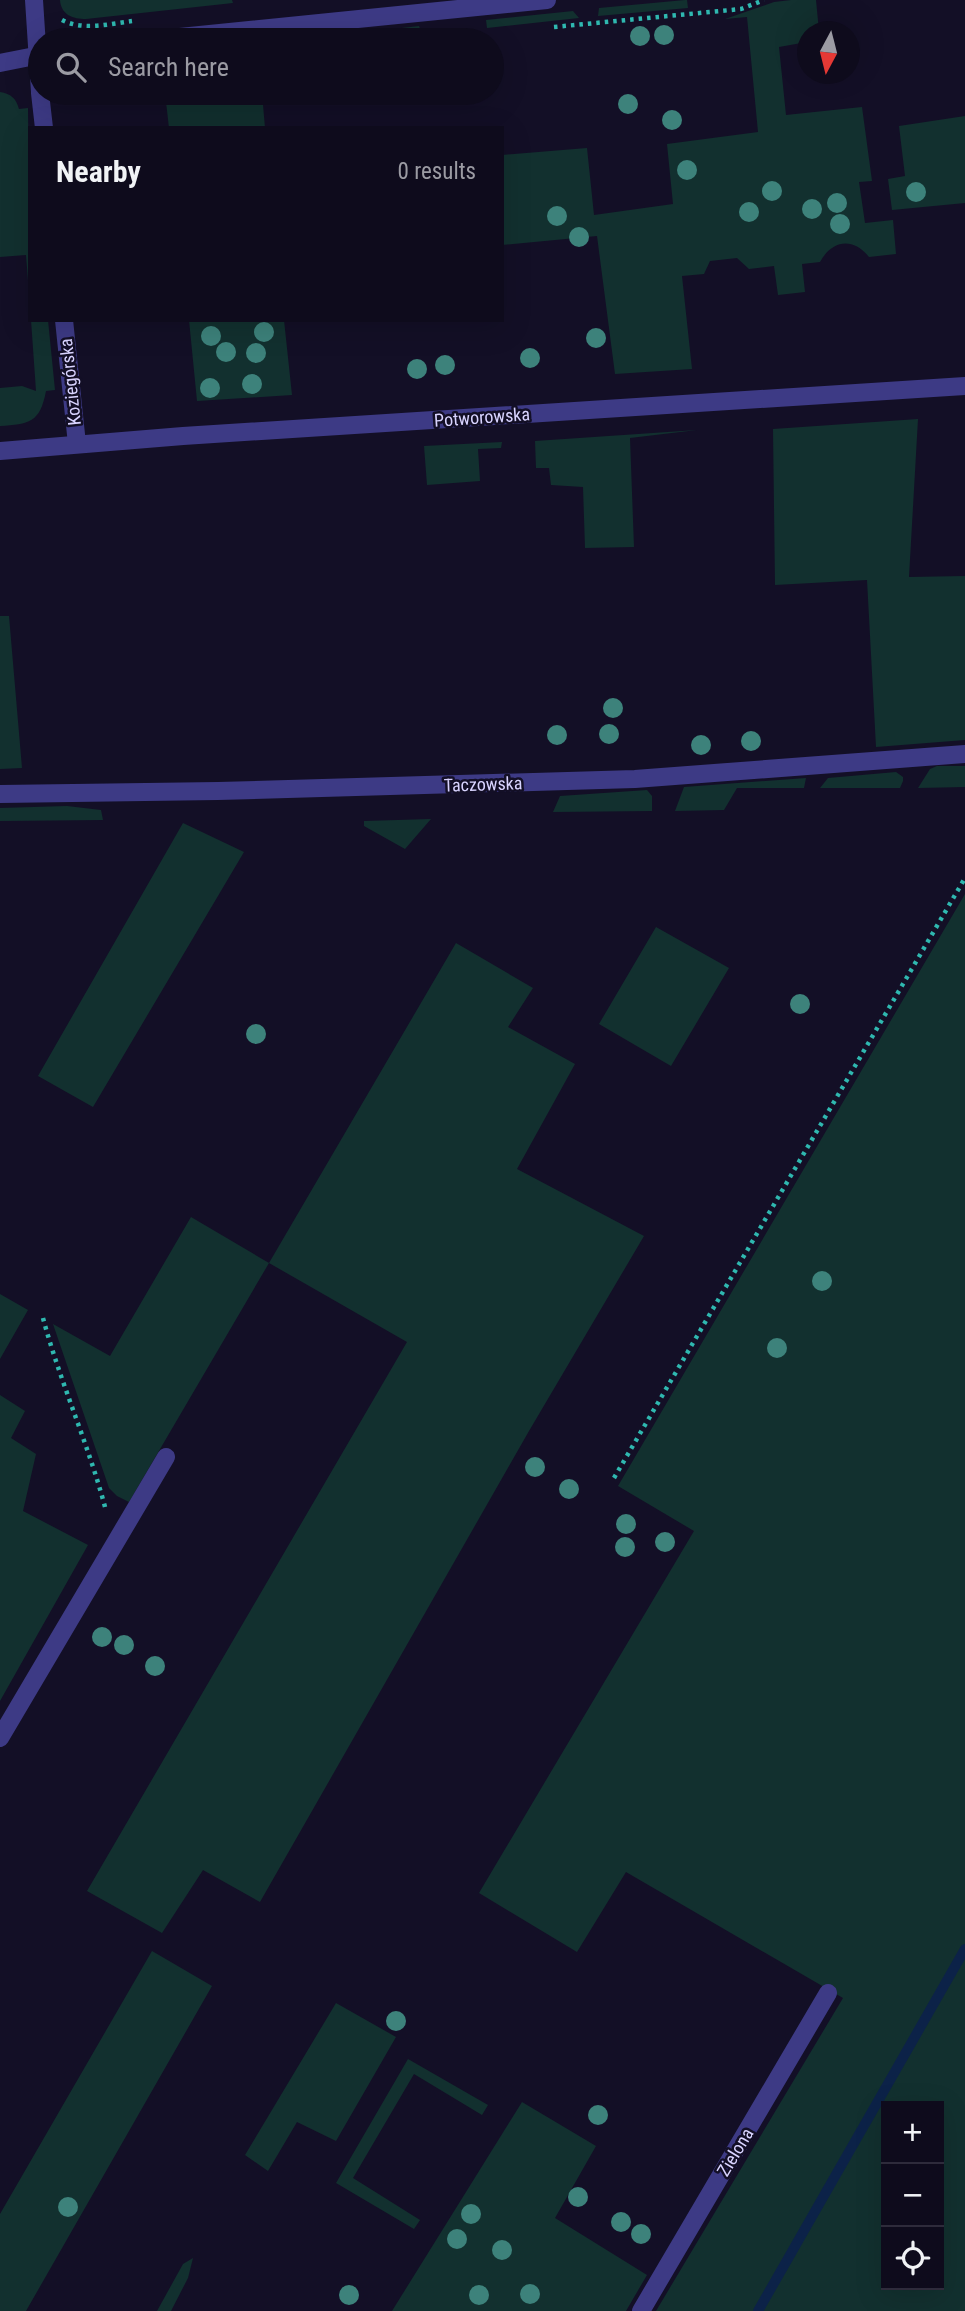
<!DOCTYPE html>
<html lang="en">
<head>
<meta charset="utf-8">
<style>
	body { margin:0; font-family:"Roboto Condensed",sans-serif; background:#171425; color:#f1f3f6 }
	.controls { position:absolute; right:21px; bottom:21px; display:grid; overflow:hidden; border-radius:0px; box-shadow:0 7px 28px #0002 }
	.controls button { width:63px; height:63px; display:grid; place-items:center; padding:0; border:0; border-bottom:2px solid #2e2b3b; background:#0e0b1c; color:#f1f3f6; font:35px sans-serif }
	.compass { position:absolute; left:797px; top:21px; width:63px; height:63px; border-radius:50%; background:#0e0b1c; box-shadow:0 7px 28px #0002; rotate:187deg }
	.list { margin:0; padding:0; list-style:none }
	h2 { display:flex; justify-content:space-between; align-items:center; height:91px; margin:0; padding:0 28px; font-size:30px }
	h2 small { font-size:23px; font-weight:400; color:#9b9ba3 }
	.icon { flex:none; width:38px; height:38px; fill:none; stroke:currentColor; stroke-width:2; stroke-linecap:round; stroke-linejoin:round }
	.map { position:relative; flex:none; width:965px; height:2311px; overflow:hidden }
	.search { position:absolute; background:#0e0b1c; box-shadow:0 7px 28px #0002; left:28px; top:28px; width:476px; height:77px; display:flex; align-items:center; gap:18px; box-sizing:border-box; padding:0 24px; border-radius:38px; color:#9b9ba3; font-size:26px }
	.panel { position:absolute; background:#0e0b1c; box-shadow:0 7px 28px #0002; left:28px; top:126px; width:476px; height:196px; border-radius:0px }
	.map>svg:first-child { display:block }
	.green { fill:#12302f; fill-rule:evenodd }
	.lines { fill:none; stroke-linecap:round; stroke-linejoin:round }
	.stream { stroke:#0c2248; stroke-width:10 }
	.path { stroke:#2fb8b0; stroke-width:4.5; stroke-dasharray:3.5 5; stroke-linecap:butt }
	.minor { stroke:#3d3a85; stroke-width:18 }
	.tree { fill:#3d827b }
	.labels { text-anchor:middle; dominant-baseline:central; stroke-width:5; stroke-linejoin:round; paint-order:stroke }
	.street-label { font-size:18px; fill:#d9d4ff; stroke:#130f26 }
</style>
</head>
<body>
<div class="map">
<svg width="965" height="2311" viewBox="0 0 965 2311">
	<rect width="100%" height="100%" fill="#130f26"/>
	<path class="green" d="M60,0H232L233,3L86,19C73,19 61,15 60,0Z
		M685,0H687L688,8L598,16L599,8Z
		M791,0H816L819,31L808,32L807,42L779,47L786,115L862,107L872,181L859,182L865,223L893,220L896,254L869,257C853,237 832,240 820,262L802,264L805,292L778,295L774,266L749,269L737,258L710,261L704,274L682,276L692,369L615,374L597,236L502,245V155L587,148L594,215L673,204L667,144L758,132L747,17L725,19L774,2Z
		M573,11L579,18L487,28L486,20Z
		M419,26L422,34L359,40H297Z
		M0,92C11,94 16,98 19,109L28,108L30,307L26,255L0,257Z
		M165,93H262L265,128H169Z
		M965,116V203L892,210L888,179L905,176L899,126Z
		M31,320H48L55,390L46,391C40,423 29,424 0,426V388L22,386L36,391Z
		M189,320H284L292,395L197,401Z
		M918,419L909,577L965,576V740L876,747L867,580L775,585L773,429Z
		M697,430L630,438L634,547L585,548L583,487L551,485L549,468H536L535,441Z
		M502,442L501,448L478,449L480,481L427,485L424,446Z
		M0,616H9L22,768L0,769Z
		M937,766H965V787L918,788L930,769Z
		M896,772L903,777V781L900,788H820L828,778Z
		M806,778L804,788H737L724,810L675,811L684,787Z
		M647,790L652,796V811L553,812L560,796Z
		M67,806L101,810L103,820L0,821V808Z
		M431,819L405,849L364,826V821Z
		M183,823L244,852L93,1107L38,1076Z
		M965,894V2311H656L843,1998L626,1872L577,1952L479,1893L694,1531L618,1486ZM886,2106H939V2285H886Z
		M656,927L729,968L671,1066L599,1024Z
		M456,943L533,988L508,1027L575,1064L517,1169L644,1236L529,1431L260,1902L203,1870L162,1933L87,1891L407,1342L269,1263L129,1502L117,1496L109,1488L53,1324L110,1356L191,1217L269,1263Z
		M0,1294L28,1310L0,1359Z
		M0,1395L25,1411L11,1438L36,1454L23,1511L88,1545L0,1701Z
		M152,1951L212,1986L26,2311H0V2214Z
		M336,2003L396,2037L336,2141L297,2122L268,2171L245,2155Z
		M408,2059L488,2105L482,2115L414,2074L353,2178L420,2220L414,2229L336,2183Z
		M522,2102L596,2146L555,2218L647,2275L626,2311H392Z
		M193,2258L188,2278L171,2311H157L183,2264Z"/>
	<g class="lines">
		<path class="stream" d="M758,2311L965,1949"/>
		<path class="path" d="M62,20C83,31 109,24 132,21
			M554,27L741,9L764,0
			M43,1318C60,1382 88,1443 105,1507
			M614,1478L965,878"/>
		<path class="minor" d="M34,0L40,92
			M150,40L547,0
			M0,63L40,55
			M40,93L44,128
			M64,320L77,444
			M0,451L183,436L965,386
			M0,794L218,791L635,779L965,754
			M0,1738L166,1457
			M641,2311L828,1993"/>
	</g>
	<g class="tree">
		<circle cx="664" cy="35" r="10"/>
		<circle cx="640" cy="36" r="10"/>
		<circle cx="628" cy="104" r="10"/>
		<circle cx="672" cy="120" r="10"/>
		<circle cx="687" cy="170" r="10"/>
		<circle cx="772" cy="191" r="10"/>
		<circle cx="916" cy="192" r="10"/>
		<circle cx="837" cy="203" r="10"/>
		<circle cx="812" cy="209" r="10"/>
		<circle cx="749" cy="212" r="10"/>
		<circle cx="557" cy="216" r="10"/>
		<circle cx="840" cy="224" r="10"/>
		<circle cx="579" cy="237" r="10"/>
		<circle cx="264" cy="332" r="10"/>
		<circle cx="211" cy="336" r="10"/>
		<circle cx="596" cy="338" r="10"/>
		<circle cx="226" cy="352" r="10"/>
		<circle cx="256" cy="353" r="10"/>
		<circle cx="530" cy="358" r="10"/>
		<circle cx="445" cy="365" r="10"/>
		<circle cx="417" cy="369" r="10"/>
		<circle cx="252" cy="384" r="10"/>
		<circle cx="210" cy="388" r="10"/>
		<circle cx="613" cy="708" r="10"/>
		<circle cx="609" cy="734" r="10"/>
		<circle cx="557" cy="735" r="10"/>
		<circle cx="751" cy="741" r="10"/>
		<circle cx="701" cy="745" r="10"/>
		<circle cx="800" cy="1004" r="10"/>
		<circle cx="256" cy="1034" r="10"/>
		<circle cx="822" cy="1281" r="10"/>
		<circle cx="777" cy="1348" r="10"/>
		<circle cx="535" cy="1467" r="10"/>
		<circle cx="569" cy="1489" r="10"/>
		<circle cx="626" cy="1524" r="10"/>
		<circle cx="665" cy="1542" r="10"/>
		<circle cx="625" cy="1547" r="10"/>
		<circle cx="102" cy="1637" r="10"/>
		<circle cx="124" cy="1645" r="10"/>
		<circle cx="155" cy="1666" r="10"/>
		<circle cx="396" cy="2021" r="10"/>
		<circle cx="598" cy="2115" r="10"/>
		<circle cx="578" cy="2197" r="10"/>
		<circle cx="68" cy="2207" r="10"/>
		<circle cx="471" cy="2214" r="10"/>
		<circle cx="621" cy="2222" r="10"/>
		<circle cx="641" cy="2234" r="10"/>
		<circle cx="457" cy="2239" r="10"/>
		<circle cx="502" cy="2250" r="10"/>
		<circle cx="530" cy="2294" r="10"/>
		<circle cx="349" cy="2295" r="10"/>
		<circle cx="479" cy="2295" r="10"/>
	</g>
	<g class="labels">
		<g class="street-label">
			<text transform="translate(70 382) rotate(-96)">Koziegórska</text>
			<text transform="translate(482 417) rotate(-4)">Potworowska</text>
			<text transform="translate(483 784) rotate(-2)">Taczowska</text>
			<text transform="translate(735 2152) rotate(-59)">Zielona</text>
		</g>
	</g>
</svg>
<div class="controls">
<button>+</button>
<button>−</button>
<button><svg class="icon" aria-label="locate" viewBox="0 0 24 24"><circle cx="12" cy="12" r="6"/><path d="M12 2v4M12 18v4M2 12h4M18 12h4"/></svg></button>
</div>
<svg class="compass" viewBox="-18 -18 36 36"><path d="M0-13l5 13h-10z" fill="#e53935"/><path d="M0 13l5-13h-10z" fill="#9b9ba3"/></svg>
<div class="search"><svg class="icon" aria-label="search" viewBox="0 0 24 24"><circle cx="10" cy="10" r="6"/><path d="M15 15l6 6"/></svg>Search here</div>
<section class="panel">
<h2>Nearby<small>0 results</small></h2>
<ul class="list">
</ul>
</section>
</div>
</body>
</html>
